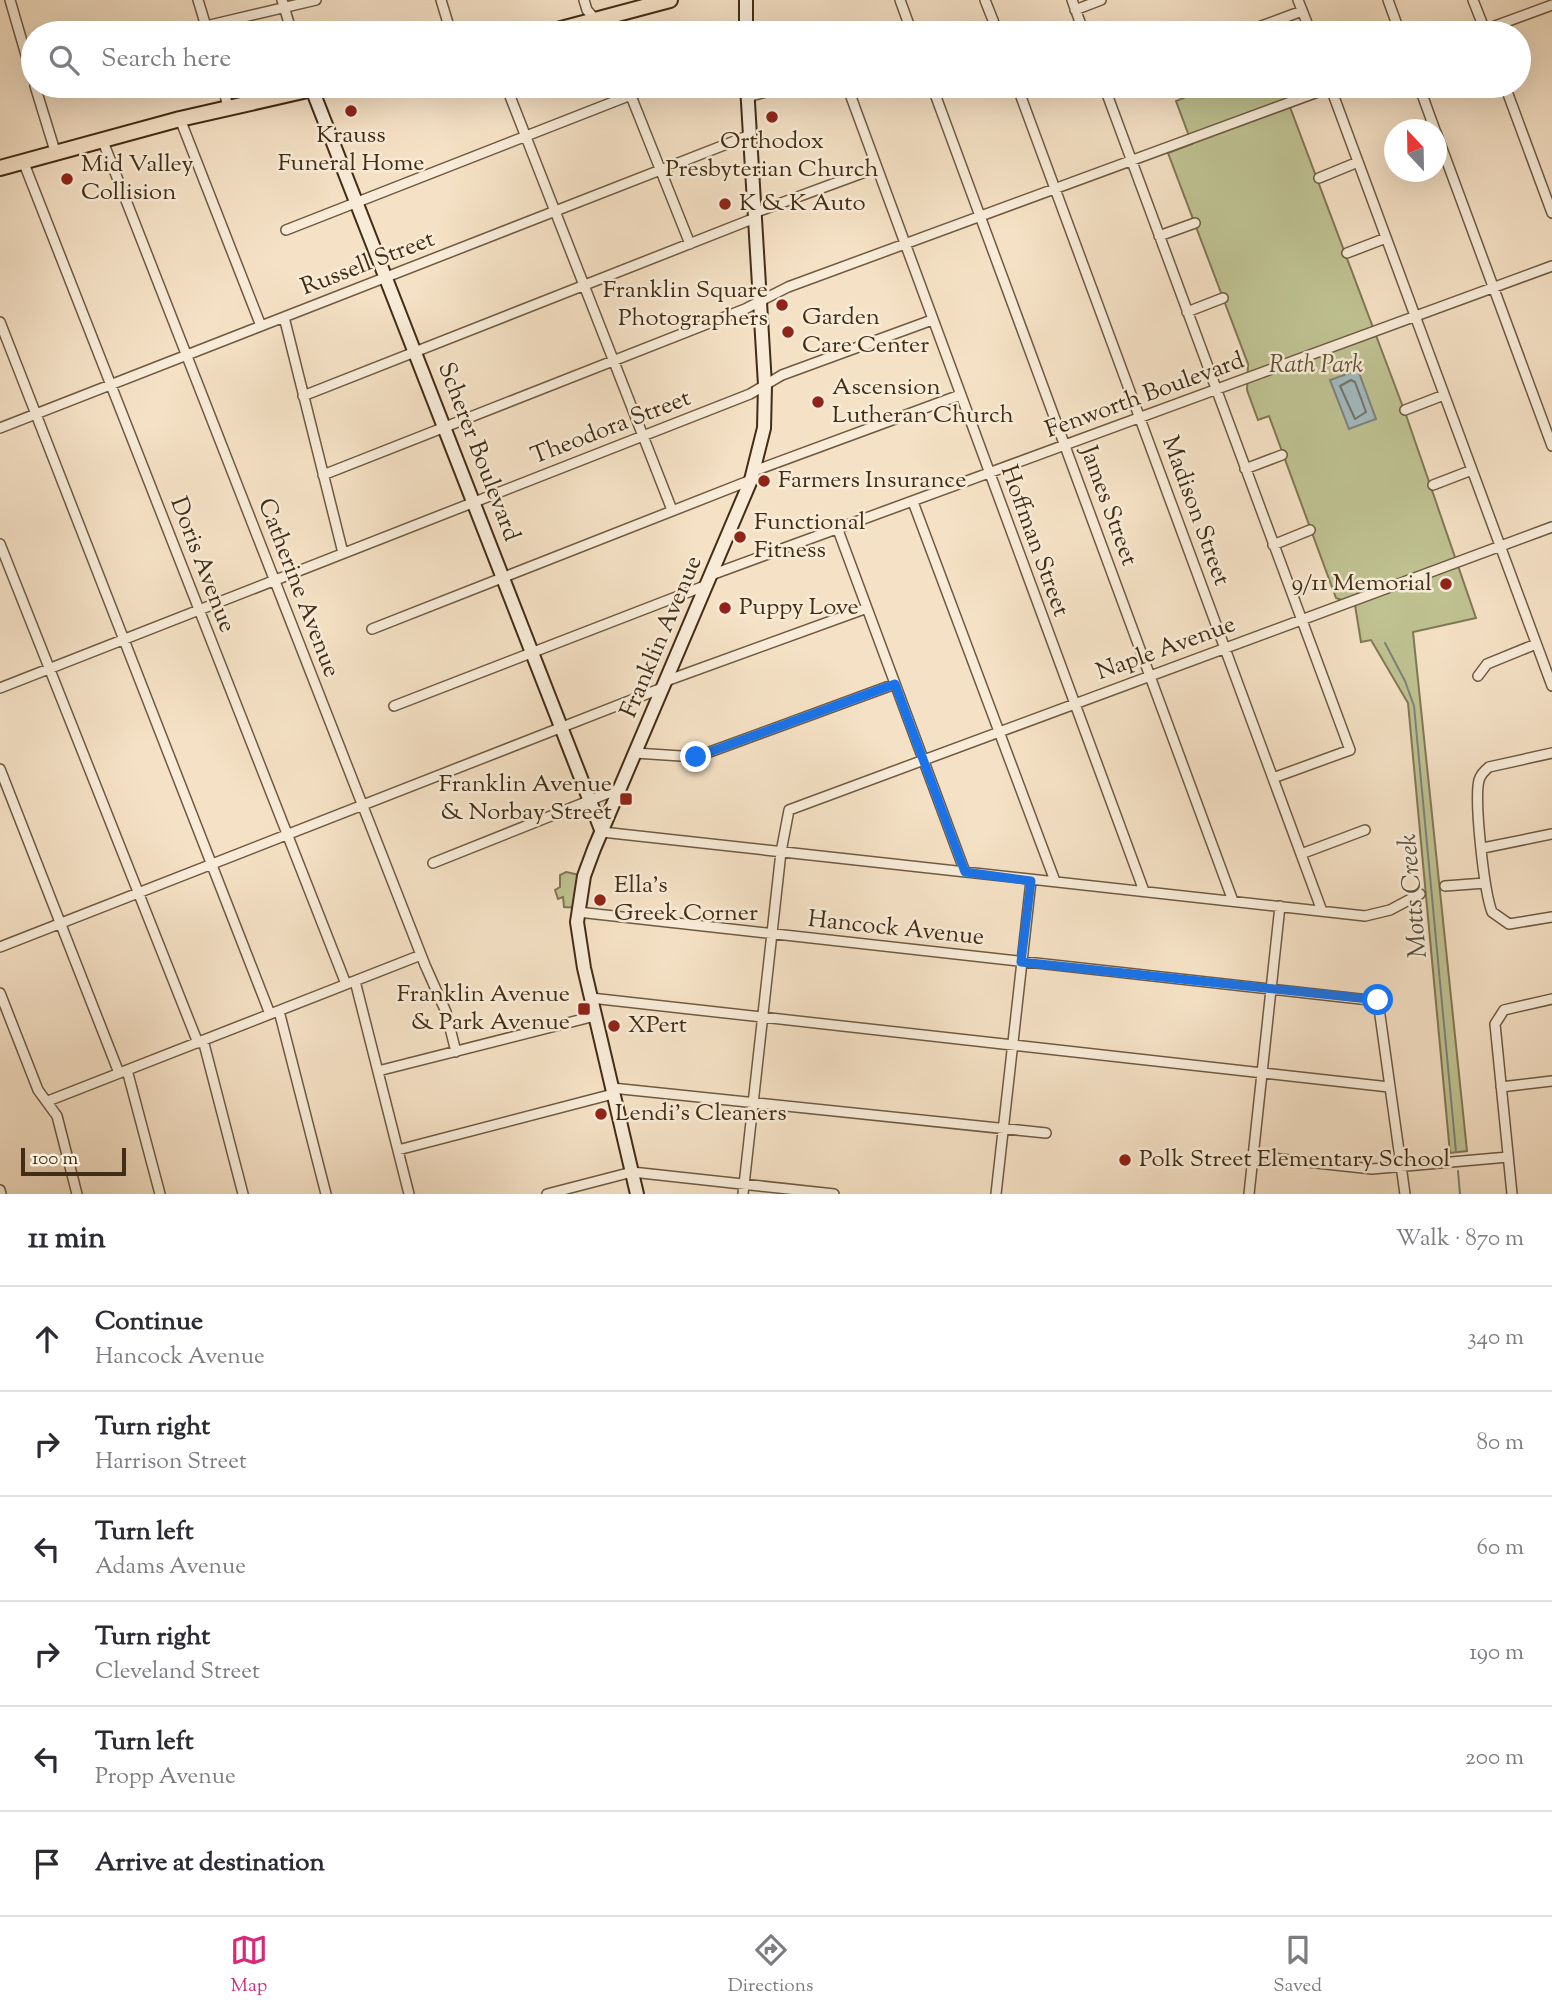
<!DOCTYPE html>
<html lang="en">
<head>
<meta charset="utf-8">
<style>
	body { margin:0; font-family:"Sorts Mill Goudy",serif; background:#f7f7f7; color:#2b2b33 }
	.compass { position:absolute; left:1384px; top:119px; width:63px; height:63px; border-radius:50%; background:#fff; box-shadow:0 7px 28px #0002; rotate:338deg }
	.scale { position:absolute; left:21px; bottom:18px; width:105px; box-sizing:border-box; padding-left:7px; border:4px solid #422d15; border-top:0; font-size:19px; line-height:24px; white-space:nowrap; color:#422d15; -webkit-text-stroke:5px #f8ecd9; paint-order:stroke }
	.stop { position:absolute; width:21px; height:21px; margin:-16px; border:5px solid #1a73e8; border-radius:50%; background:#fff }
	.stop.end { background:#1a73e8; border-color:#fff; box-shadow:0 2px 7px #0008 }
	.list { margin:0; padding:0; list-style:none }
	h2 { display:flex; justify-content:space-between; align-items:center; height:91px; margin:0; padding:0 28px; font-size:30px }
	h2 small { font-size:23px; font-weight:400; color:#7c7c81 }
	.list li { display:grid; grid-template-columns:46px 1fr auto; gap:21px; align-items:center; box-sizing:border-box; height:105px; padding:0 28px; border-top:2px solid #e1e1e2 }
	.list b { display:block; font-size:26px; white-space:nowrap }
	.list p { margin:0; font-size:23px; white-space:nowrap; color:#7c7c81 }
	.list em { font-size:23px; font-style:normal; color:#7c7c81 }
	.icon { flex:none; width:38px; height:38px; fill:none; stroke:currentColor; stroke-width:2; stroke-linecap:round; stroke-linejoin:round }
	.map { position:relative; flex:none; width:1552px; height:1194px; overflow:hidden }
	.search { position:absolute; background:#fff; box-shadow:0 7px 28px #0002; left:21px; right:21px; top:21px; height:77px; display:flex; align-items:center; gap:18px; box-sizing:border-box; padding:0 24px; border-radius:38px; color:#7c7c81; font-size:26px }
	.sheet { height:721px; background:#fff }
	nav { display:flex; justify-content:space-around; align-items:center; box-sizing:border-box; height:98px; border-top:2px solid #e1e1e2; background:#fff; font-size:19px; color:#7c7c81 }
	nav a { display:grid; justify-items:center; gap:4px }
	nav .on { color:#db2777 }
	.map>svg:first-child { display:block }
	.green { fill:#bfc292; stroke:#807854; stroke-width:2 }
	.water { fill:#a2bac0; stroke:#7c827c; stroke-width:2 }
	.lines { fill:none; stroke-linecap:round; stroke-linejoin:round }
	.shore { stroke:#72746a; stroke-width:2 }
	.stream { stroke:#7c827c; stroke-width:2 }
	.street-casing { stroke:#6f5a41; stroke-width:12 }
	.secondary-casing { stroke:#422d15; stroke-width:16 }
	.primary-casing { stroke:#422d15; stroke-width:18 }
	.street { stroke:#f8ecd9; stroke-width:9 }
	.secondary { stroke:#f8ecd9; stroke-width:12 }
	.primary { stroke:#f5e1c5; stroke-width:14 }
	.route { stroke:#1a73e8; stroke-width:9 }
	.poi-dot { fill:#8f2418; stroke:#f8ecd9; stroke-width:2.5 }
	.labels { text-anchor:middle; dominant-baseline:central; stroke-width:5; stroke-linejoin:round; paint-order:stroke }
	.poi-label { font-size:24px; fill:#422d15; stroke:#f8ecd9; text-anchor:start }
	.street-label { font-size:24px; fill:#422d15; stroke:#f8ecd9 }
	.park-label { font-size:24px; font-style:italic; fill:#615234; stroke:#f8ecd9 }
	.water-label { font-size:26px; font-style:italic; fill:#5a5040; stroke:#f8ecd9 }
</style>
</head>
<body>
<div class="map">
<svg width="1552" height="1194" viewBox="0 0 1552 1194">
	<rect width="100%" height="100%" fill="#f5e1c5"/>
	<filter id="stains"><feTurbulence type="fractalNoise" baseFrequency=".00286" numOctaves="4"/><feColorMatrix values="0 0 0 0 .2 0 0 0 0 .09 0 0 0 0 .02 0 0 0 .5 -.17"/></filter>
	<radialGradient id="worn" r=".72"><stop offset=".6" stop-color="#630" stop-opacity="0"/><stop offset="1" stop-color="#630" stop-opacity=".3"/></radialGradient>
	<path class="green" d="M1196,86H1282L1406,415L1476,618L1413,632L1467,1151L1450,1153L1408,703L1371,640L1361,642L1355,605L1336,598L1269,416L1258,420L1247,390L1248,364L1168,153L1192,144L1176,101L1198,92Z
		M566,872L584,876L578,908L564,907L563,897L558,899L555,890L560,887V875Z"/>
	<path class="water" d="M1358,370L1376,419L1349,429L1330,380Z"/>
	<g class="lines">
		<path class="shore" d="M1351,380L1355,382L1366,412L1355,419L1340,386Z"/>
		<path class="stream" d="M1385,643L1405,681L1414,706L1456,1152
			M1458,1171L1460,1194"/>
		<g class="street-casing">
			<path id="street" d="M10,0L33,79
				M198,0L208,33
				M282,0L292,33
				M441,0L451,33
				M584,0L587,10L607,33
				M900,0L912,33
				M985,0L998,33
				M1072,0L1084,33
				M1298,0L1311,33
				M1388,0L1400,33
				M1473,0L1486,33
				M1075,10L1101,0
				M206,26L316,0
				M1248,31L1302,11
				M1476,33L1552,5
				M35,86L55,151
				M223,86L228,108
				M506,86L672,510
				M627,86L690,244
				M847,86L1144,891
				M932,86L1233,901
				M1017,86L1322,911
				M1104,86L1350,750L1273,778
				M1330,86L1552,686
				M1419,86L1435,130
				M1505,86L1552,213
				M747,97L789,86
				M180,119L261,326
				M1436,132L1552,446
				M102,139L425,965L446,1012L456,1052
				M23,161L346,984
				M1319,178L1358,162
				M754,213L876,168
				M286,230L654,86
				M1159,236L1195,223
				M1347,253L1386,238
				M1187,312L1223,298
				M284,317L343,553
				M0,322L270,1014
				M303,396L755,218
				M1405,410L1444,395
				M0,428L750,135
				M1245,469L1282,455
				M754,471L960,395
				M323,475L745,309L788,287L1334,86
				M1433,485L1472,470
				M913,502L1055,881
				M838,530L965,872
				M0,544L198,1043
				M1273,545L1310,530
				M711,575L1552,266
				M372,629L751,480
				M1478,676L1487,664L1536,644
				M666,681L867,608
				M0,688L750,394L782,375L932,320
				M394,706L707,585
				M635,753L696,757L895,684
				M1552,753L1489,767C1484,771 1481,774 1479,780C1474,801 1484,891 1492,912L1509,924L1552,917
				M0,769L119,1073
				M602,832L1365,916L1390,910L1420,894
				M1483,848L1552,834
				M1301,854L1365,830
				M433,863L621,788
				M1445,886L1485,883
				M578,912L1378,1001L1405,1194
				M0,947L662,688
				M355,981L409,1194
				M0,993L38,1090L57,1116L77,1194
				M591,998L1389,1087
				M279,1011L326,1194
				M203,1040L243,1194
				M127,1070L160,1194
				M378,1071L595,1016
				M1501,1087L1552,1081
				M612,1088L1046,1133
				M48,1101L421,955
				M398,1150L613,1094
				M1253,1156L1372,1169L1508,1157
				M0,1190L1,1194
				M547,1194L632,1172L834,1194
				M743,1194L781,852L789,810L1552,527
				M996,1194L1031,881
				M1249,1194L1280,906
				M1512,1194L1495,1024L1504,1010L1552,999"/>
		</g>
		<g class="secondary-casing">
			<path id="secondary" d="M746,0V33
				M312,89L602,832
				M637,1194L584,968L577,922L584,876L594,849L751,480L764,428L765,385L747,86"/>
		</g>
		<g class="primary-casing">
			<path id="primary" d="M546,33L670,0
				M0,168L180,119L325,86"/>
		</g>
		<use href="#street" class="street"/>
		<use href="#secondary" class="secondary"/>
		<use href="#primary" class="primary"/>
	</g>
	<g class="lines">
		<path class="route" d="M696,757L895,684L965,872L1031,881L1021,962L1378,1000"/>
	</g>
	<g class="poi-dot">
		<circle cx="351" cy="111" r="7"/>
		<circle cx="772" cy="117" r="7"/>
		<circle cx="67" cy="179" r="7"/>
		<circle cx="725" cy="204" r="7"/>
		<circle cx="782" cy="305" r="7"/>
		<circle cx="788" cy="332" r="7"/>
		<circle cx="818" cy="402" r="7"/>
		<circle cx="764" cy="481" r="7"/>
		<circle cx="740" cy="537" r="7"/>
		<circle cx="1446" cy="584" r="7"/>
		<circle cx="725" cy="608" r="7"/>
		<rect x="619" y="792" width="14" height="14" rx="3.5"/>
		<circle cx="600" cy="900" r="7"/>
		<rect x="577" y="1002" width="14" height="14" rx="3.5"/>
		<circle cx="614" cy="1026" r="7"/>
		<circle cx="601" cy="1114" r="7"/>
		<circle cx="1125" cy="1160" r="7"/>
	</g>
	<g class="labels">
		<g class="poi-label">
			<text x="351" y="136" text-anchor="middle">Krauss<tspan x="351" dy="28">Funeral Home</tspan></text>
			<text x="772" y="142" text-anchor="middle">Orthodox<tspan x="772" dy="28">Presbyterian Church</tspan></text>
			<text x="81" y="165">Mid Valley<tspan x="81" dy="28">Collision</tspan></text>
			<text x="739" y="204">K &amp; K Auto</text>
			<text x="768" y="291" text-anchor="end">Franklin Square<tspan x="768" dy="28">Photographers</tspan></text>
			<text x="802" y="318">Garden<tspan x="802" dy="28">Care Center</tspan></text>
			<text x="832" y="388">Ascension<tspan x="832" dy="28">Lutheran Church</tspan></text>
			<text x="778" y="481">Farmers Insurance</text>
			<text x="754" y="523">Functional<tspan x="754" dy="28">Fitness</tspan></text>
			<text x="1432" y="584" text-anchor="end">9/11 Memorial</text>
			<text x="739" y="608">Puppy Love</text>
			<text x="612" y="785" text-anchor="end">Franklin Avenue<tspan x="612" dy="28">&amp; Norbay Street</tspan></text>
			<text x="614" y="886">Ella's<tspan x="614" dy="28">Greek Corner</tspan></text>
			<text x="570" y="995" text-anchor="end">Franklin Avenue<tspan x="570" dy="28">&amp; Park Avenue</tspan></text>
			<text x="628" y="1026">XPert</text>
			<text x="615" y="1114">Lendi's Cleaners</text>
			<text x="1139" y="1160">Polk Street Elementary School</text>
		</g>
		<g class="street-label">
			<text transform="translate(368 264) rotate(-21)">Russell Street</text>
			<text transform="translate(1145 396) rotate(-20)">Fenworth Boulevard</text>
			<text transform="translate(611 428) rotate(-21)">Theodora Street</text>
			<text transform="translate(478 452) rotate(69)">Scherer Boulevard</text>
			<text transform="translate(1108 506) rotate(70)">James Street</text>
			<text transform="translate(1195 511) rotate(70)">Madison Street</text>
			<text transform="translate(1034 541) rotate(70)">Hoffman Street</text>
			<text transform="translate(202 565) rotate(69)">Doris Avenue</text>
			<text transform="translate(298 588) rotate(69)">Catherine Avenue</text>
			<text transform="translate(662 637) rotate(-67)">Franklin Avenue</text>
			<text transform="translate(1166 649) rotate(-20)">Naple Avenue</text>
			<text transform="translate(896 929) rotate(6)">Hancock Avenue</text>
		</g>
		<g class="park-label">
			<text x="1316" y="366">Rath Park</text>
		</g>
		<g class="water-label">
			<text transform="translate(1414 896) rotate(-95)">Motts Creek</text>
		</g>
	</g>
	<rect width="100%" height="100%" filter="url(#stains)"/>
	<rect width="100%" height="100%" fill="url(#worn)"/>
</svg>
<svg class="compass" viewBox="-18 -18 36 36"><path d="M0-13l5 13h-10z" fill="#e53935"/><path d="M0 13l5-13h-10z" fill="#7c7c81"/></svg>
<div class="scale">100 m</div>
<div class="stop" style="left:1378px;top:1000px"></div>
<div class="stop end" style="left:696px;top:757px"></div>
<div class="search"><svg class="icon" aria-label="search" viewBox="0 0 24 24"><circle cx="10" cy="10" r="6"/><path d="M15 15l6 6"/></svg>Search here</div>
</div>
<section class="sheet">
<h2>11 min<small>Walk · 870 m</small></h2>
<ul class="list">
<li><svg class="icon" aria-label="ahead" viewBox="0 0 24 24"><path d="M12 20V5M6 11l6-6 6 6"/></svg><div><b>Continue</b><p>Hancock Avenue</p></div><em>340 m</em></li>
<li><svg class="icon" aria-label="right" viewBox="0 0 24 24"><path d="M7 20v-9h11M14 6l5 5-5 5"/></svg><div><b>Turn right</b><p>Harrison Street</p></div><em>80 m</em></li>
<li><svg class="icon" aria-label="left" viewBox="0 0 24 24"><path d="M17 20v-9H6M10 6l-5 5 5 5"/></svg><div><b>Turn left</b><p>Adams Avenue</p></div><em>60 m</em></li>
<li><svg class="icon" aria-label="right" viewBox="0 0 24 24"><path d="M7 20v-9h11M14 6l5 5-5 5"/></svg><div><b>Turn right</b><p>Cleveland Street</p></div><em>190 m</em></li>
<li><svg class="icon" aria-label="left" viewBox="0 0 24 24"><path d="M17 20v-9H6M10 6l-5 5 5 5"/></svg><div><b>Turn left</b><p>Propp Avenue</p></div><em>200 m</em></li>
<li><svg class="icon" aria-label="arrive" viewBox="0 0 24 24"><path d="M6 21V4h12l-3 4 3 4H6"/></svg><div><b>Arrive at destination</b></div></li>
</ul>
</section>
<nav>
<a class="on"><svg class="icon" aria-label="map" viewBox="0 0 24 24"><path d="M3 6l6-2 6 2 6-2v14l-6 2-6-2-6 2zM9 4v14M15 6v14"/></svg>Map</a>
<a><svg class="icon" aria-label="directions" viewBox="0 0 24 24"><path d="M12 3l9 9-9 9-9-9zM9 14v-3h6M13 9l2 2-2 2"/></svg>Directions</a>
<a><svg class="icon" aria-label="saved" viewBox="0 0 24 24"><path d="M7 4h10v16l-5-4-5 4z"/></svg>Saved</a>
</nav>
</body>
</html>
